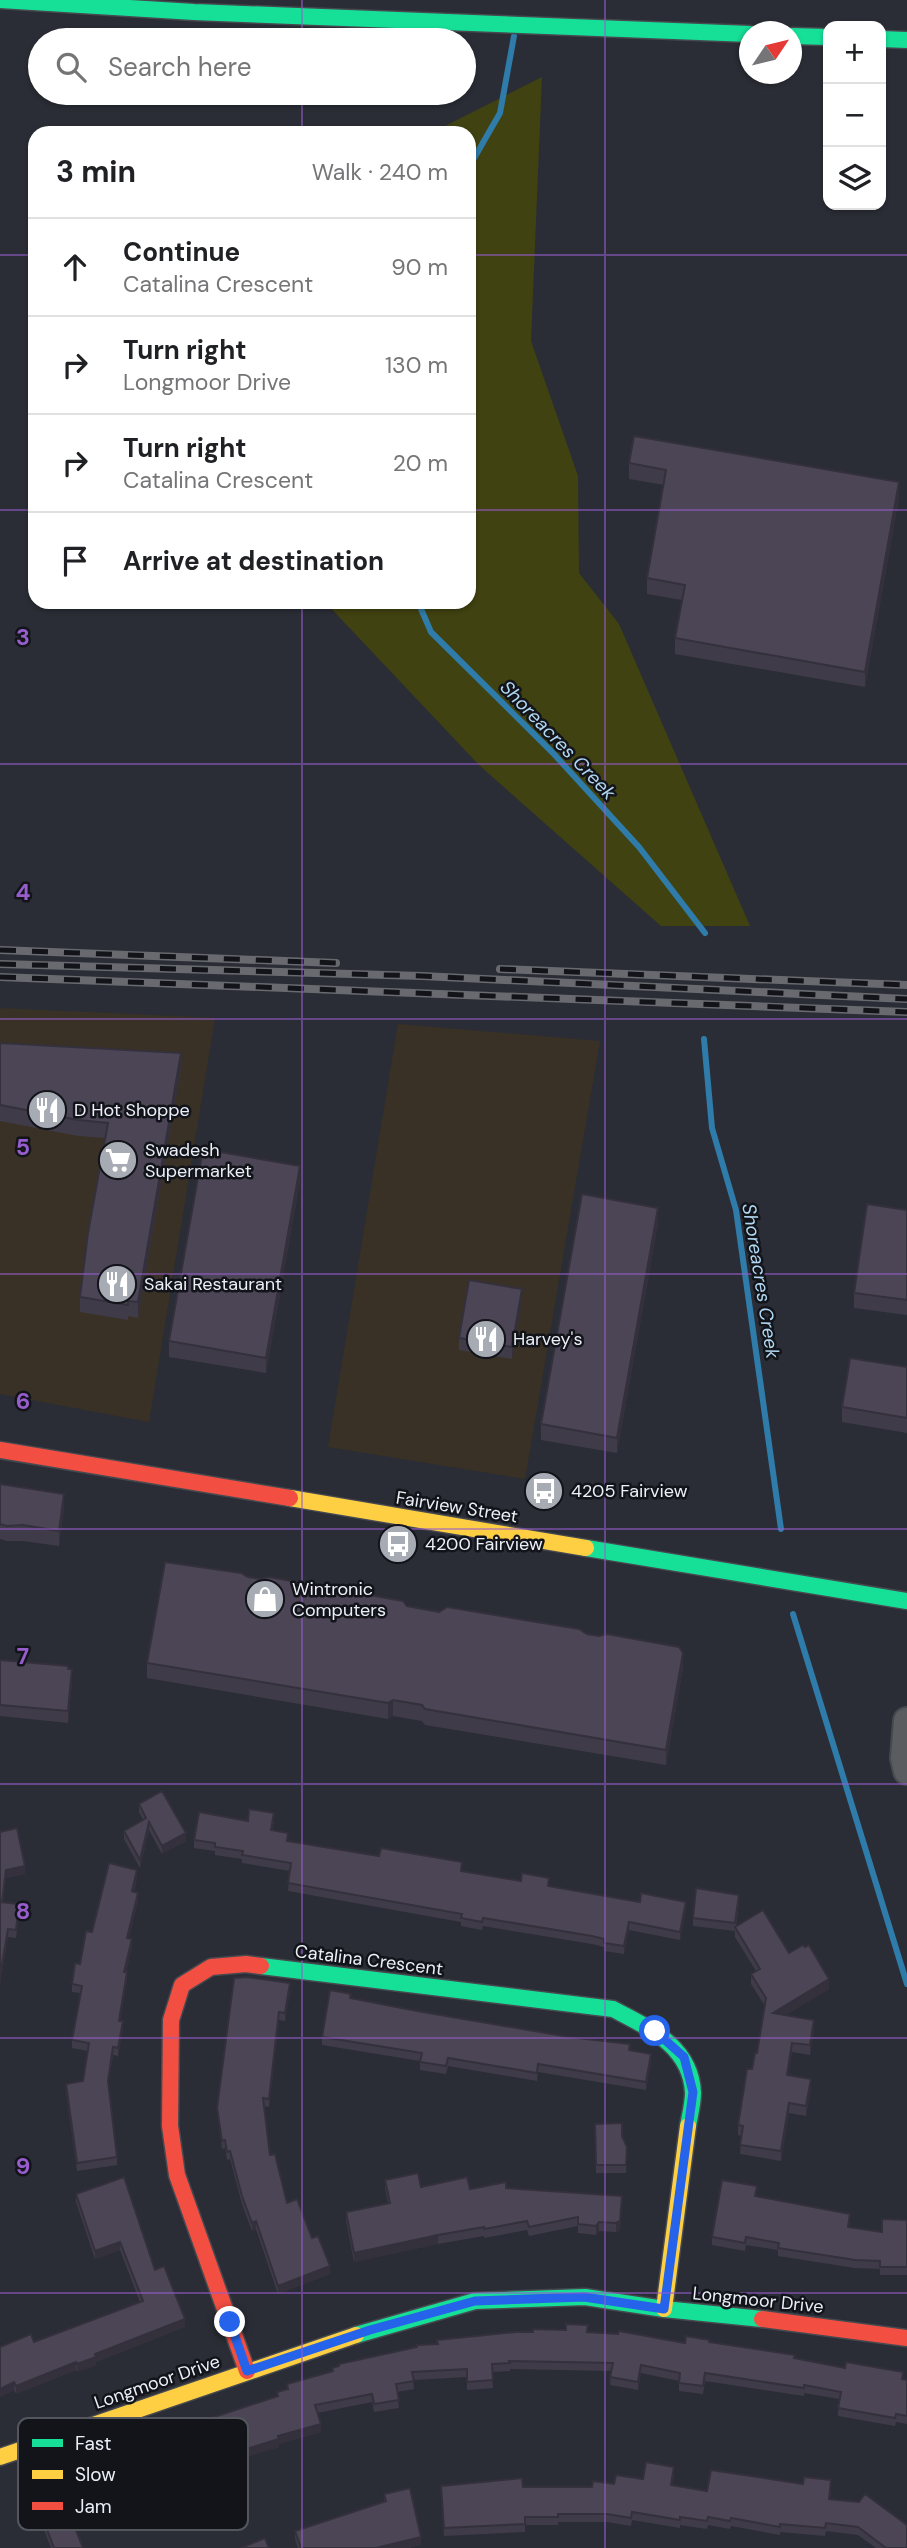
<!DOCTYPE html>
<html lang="en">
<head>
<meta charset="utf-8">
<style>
	body { margin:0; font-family:"DM Sans",sans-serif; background:#f6f6f6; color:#202124 }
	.controls { position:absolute; right:21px; top:21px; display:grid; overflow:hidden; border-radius:14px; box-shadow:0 2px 5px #0004 }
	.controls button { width:63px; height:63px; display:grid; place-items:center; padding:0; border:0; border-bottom:2px solid #e0e0e0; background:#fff; color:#202124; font:35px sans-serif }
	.compass { position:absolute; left:739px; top:21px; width:63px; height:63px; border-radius:50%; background:#fff; box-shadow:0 2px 5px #0004; rotate:55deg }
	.stop { position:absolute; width:21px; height:21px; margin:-16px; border:5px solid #2563eb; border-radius:50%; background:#fff }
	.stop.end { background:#2563eb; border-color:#fff; box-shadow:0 2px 7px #0008 }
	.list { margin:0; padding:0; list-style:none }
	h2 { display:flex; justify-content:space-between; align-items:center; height:91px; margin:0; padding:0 28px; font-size:30px }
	h2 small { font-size:23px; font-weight:400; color:#757577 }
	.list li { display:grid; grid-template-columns:46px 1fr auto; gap:21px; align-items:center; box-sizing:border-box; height:98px; padding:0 28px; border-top:2px solid #e0e0e0 }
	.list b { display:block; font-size:26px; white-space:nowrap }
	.list p { margin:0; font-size:23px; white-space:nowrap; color:#757577 }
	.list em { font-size:23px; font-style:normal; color:#757577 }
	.icon { flex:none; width:38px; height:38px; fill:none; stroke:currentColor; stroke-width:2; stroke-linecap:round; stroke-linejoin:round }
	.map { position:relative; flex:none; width:907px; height:2548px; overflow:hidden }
	.search { position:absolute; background:#fff; box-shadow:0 2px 5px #0004; left:28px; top:28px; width:448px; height:77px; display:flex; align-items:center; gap:18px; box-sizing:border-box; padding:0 24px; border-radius:38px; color:#757577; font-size:26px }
	.panel { position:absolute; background:#fff; box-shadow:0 2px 5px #0004; left:28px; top:126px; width:448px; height:483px; border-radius:21px }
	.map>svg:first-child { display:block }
	.commercial { fill:#393125 }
	.green { fill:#404211 }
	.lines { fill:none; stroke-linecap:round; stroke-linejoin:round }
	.stream { stroke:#2f7ba9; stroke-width:6 }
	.street-casing { stroke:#46494f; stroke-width:30 }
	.fast-casing { stroke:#46494f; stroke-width:19 }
	.slow-casing { stroke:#46494f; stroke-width:19 }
	.jam-casing { stroke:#46494f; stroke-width:19 }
	.street { stroke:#5a5c5f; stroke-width:26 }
	.fast { stroke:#16e098; stroke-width:16 }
	.slow { stroke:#ffcf43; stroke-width:16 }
	.jam { stroke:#f24e42; stroke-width:16 }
	.rail-casing { stroke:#686a6f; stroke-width:8 }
	.rail { stroke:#12141a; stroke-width:5; stroke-dasharray:16; stroke-linecap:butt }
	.wall { fill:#403b49 }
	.shaded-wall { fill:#34303c }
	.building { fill:#4b4555; stroke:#34303c; stroke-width:2 }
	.route { stroke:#2563eb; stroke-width:9 }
	.grid { fill:none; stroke:#975dcd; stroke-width:2; stroke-opacity:0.55 }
	.labels { text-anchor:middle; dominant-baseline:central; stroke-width:5; stroke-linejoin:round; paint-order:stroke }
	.poi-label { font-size:18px; fill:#ebeff8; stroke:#12141a; text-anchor:start }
	.street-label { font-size:18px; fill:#ebeff8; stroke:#12141a }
	.water-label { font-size:19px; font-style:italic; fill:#b1d8f3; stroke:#12141a }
	.key { fill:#12141a; stroke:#53565d; stroke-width:2 }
	.key-label { font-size:19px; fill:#ebeff8 }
	.grid-label { font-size:23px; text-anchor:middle; font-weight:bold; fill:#975dcd; stroke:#12141a; stroke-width:5; stroke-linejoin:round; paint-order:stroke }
</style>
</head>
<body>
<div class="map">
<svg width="907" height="2548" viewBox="0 0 907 2548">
	<rect width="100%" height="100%" fill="#2a2d35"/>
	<path class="commercial" d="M0,1008L215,1018L149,1422L0,1394Z
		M398,1024L600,1041L525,1479L328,1447Z"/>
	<path class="green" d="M542,77L531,341L578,476L579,573L619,624L750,926H661L479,765L325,602H469V133H431Z"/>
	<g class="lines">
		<path class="stream" d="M469,167L500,113L514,36
			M418,602L431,632L552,752L639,847L705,933
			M704,1039L712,1128L736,1210L781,1529
			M793,1614L907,1984"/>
		<g class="street-casing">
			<path id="street" d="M907,1721L904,1758L907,1771"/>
		</g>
		<g class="fast-casing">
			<path id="fast" d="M0,0L194,12L750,34
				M792,36L828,37
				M881,39L907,40
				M586,1548L907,1601
				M261,1966L613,2009C649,2028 691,2046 693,2093C693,2103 690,2115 688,2126
				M356,2335L475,2301L585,2297L664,2309L762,2319"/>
		</g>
		<g class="slow-casing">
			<path id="slow" d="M290,1498L586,1548
				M664,2309L688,2126
				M0,2457L356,2335"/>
		</g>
		<g class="jam-casing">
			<path id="jam" d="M0,1450L290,1498
				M762,2319L907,2338
				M247,2371L177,2175L170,2126L171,2020L182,1985L211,1967L246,1964L261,1966"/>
		</g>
		<use href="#street" class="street"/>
		<use href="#fast" class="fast"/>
		<use href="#slow" class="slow"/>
		<use href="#jam" class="jam"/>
		<g class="rail-casing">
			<path id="rail" d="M0,950L336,963
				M0,964L422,976L907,999
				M500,969L907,985
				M0,977L907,1012"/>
		</g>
		<use href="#rail" class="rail"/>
	</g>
	<path class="wall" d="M629,463L899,498L865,687L675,654V638L682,600L647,594V578L664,485L629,479Z
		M0,1043L181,1068L138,1318L128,1316V1320L80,1312V1297L106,1138L78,1136L0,1121Z
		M300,1181L266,1373L169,1357V1341Z
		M907,1210V1315L854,1308V1293Z
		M658,1223L617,1453L541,1440V1424Z
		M522,1301L512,1359L459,1350V1338Z
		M907,1367V1433L842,1422V1407Z
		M0,1484L64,1509L59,1546L23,1541H7L0,1539Z
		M248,1577L407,1606L587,1634L683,1668L666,1765L425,1725L422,1721L393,1716L388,1719L147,1678V1663Z
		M0,1660L68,1669L72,1681L68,1723L0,1716Z
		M139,1804L186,1841L162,1854L149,1830L140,1868L124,1839V1831L143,1820L139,1812Z
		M248,1821H274L272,1830L288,1841L686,1910L680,1940L629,1930L624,1954L604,1951V1947L592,1944L483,1926L482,1930L461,1926V1922L288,1891L290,1871L242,1863V1859L215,1855V1851L194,1848V1840Z
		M0,1832L25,1874L6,1878L3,1902L19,1912L16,1938L8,1937L0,1984Z
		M137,1878L134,1892L138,1901L129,1938L132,1947L126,1972L127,1980L120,2021L123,2030L118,2056L113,2055L108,2086L117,2157V2165L77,2171L66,2092V2084L83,2081L88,2051L72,2048V2040L80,1993L72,1992V1984L92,1932Z
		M739,1903L736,1927L789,1953L829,1989L786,2015L814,2030L810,2055L792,2052L788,2076L811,2089L806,2116L789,2113L781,2161L740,2154L741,2136L738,2135V2125L757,2053L765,2006L751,1984V1974L756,1971L735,1937V1928V1931L693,1926V1918Z
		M290,1991L285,2021L279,2020L269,2107L264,2106L270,2155L287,2203L312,2238L330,2274L278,2294L256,2229L252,2231L242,2204L230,2159L227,2160L225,2148L222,2149L217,2108Z
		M351,1998L630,2050L651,2062L646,2090L538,2072L537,2081L448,2066L446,2074L420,2070V2061L322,2045V2037Z
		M595,2124L622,2136L627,2155L626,2173H596Z
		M385,2180L421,2187L470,2189L506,2188L622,2205L620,2230L616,2232L599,2231L596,2235L578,2233V2226L529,2236L527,2230L484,2238V2236L438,2244L354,2262L346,2221V2212L388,2203L385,2188Z
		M76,2194L155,2270L185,2327L96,2362V2365L77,2372L76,2370L16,2394L14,2390L0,2397L34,2342L140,2302L120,2250L95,2259L76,2202Z
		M757,2194L756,2196L850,2222L849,2227L882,2232L907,2220V2275H880V2269L855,2268L778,2256V2250L746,2245L745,2251L712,2245V2237Z
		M587,2332L685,2343L709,2342L907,2380V2424L896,2422L895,2426L838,2416L839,2399L804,2393V2396L705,2381L703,2394L679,2391V2381L641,2373L638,2390L610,2385L611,2371L510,2369V2371L492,2372L493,2388L467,2390V2377L413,2380L414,2389L397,2392L399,2408L374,2412L372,2402L317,2413L321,2432L279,2444V2447L238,2459L239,2470L205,2480L203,2476L123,2507L108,2467V2459L190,2428V2425L277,2396V2392L287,2389V2384L332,2372V2368L438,2344Z
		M674,2475L672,2485L707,2491L831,2488L830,2499L907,2548H876L858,2535L826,2531L825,2536L780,2532V2535L731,2526L730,2529L708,2525L707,2529L680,2525V2528L632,2520L631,2526L607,2522H558V2525H525V2532L444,2536L441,2494L523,2487H592Z
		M27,2488L88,2505L69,2512L83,2548H51L41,2522L37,2523L27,2497Z
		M384,2494L421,2545L408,2548H298L295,2539V2531L384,2501Z"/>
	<path class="shaded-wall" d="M899,482V498L865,687V672Z
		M181,1053V1068L138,1318V1302Z
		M300,1166V1181L266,1373V1358Z
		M658,1208V1223L617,1453V1438Z
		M522,1289V1301L512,1359V1347Z
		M64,1494V1509L59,1546V1531Z
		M683,1653V1668L666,1765V1750Z
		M72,1669V1681L68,1723V1711Z
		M393,1700V1716L388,1719V1703Z
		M149,1822V1830L140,1868V1860Z
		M186,1833V1841L162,1854V1846Z
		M25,1866V1874L6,1878L2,1910L6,1870Z
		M137,1870V1878L132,1899V1891Z
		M138,1893V1901L127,1946V1938Z
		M686,1902V1910L680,1940V1932Z
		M629,1922V1930L624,1954V1946Z
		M8,1929V1937L0,1984V1976Z
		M132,1939V1947L124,1980V1972Z
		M127,1972V1980L119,2029V2021Z
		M829,1979V1989L773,2023V2013Z
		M290,1983V1991L285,2021V2013Z
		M279,2012V2020L269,2107V2099Z
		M814,2020V2030L810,2055V2045Z
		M123,2021V2030L118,2056V2048Z
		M792,2043V2052L787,2085V2075Z
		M113,2047V2055L108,2089V2081Z
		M651,2054V2062L646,2090V2082Z
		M811,2079V2089L806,2116V2106Z
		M789,2103V2113L781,2161V2151Z
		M622,2196L620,2230L616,2232V2223Z
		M256,2221V2229L252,2231V2223Z
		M599,2222V2231L596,2235V2226Z
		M438,2235V2244L354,2262V2253Z
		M120,2242V2250L95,2259V2251Z
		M330,2266V2274L278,2294V2286Z
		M185,2319V2327L96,2362V2365L77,2372V2364L95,2354Z
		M76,2362V2370L16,2394V2386Z
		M641,2365V2373L638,2390V2382Z
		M14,2382V2390L0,2397V2389Z
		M321,2424V2432L279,2444V2447L236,2460V2452L278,2436Z
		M239,2461V2470L205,2480V2472Z
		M203,2468V2476L123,2507V2499Z
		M88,2497V2505L66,2513V2505Z
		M41,2514V2522L37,2523V2515Z
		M421,2537V2545L408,2548H376Z"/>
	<path class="building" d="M168,129L198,130V133H121V131L168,133Z
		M634,436L899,482L865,672L675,638L685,585L647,578L666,470L629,463Z
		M0,1043L181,1053L138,1302L128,1301V1305L80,1297L88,1233L108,1123L78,1120L0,1105Z
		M203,1149L300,1166L266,1358L169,1341Z
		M582,1194L658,1208L617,1438L541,1424Z
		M867,1204L907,1210V1300L854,1293Z
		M469,1280L522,1289L512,1347L459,1338Z
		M850,1358L907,1367V1418L842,1407Z
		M0,1484L64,1494L59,1531L23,1525L7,1526L0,1524Z
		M165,1562L241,1573L248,1577L261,1579L269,1577L403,1601L407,1606L439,1612L447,1607L579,1629L587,1634L599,1636L607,1634L679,1647L683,1653L666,1750L425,1709L422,1705L393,1700L388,1703L147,1663Z
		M0,1660L68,1666V1669H72L68,1711L0,1705Z
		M162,1791L186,1833L162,1846L149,1822L140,1860L124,1831L146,1818L139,1804Z
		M249,1809L274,1813L271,1830L288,1833L287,1841L379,1856L381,1848L462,1862L461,1871L521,1881L522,1873L549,1878L548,1886L600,1895L640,1902L641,1893L686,1902L680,1932L629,1922L624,1946L604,1943V1939L592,1936L483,1918L482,1922L461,1918L462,1914L288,1883L291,1863L242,1855L243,1851L215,1847V1843L194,1840L199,1812L248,1821Z
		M17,1828L25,1866L6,1870L2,1902L19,1904L16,1930L8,1929L0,1976V1832Z
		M109,1863L137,1870L132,1891L138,1893L127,1938L132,1939L124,1972H127L119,2021H123L118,2048L113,2047L108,2081L117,2157L77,2163L66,2084L83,2081L89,2043L72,2040L82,1986L72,1984L75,1963L80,1964L86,1931L92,1932Z
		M696,1888L739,1895L735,1923L693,1918Z
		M763,1910L789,1953L803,1945L805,1947L809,1945L829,1979L773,2013L814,2020L810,2045L792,2043L787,2075L811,2079L806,2106L789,2103L781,2151L740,2145L743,2126L738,2125L747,2069H752L755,2053H757L766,1998L751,1974L760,1969L735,1927Z
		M246,1977L290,1983L285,2013L279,2012L269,2099L263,2098L270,2155L275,2154L287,2203L297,2199L312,2238L318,2236L330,2266L278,2286L256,2221L252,2223L242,2196L230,2151L227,2152L225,2140L222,2141L217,2108L234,1978Z
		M330,1990L351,1994L350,1998L417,2011L569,2037L630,2044L629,2050L651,2054L646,2082L538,2064L537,2073L448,2058L446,2066L420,2062L422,2053L322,2037Z
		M622,2123V2136L627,2147L626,2165H596L595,2124Z
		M418,2173L421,2187L467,2177L470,2189L506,2182V2188L622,2196L620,2221L616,2223L599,2222L596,2226L578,2224V2217L529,2227L527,2221L484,2229V2227L438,2235L354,2253L346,2212L390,2203L385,2180Z
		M124,2177L155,2270L164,2266L185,2319L95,2354L96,2357L77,2364L76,2362L16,2386L14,2382L0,2389V2347L31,2334L34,2342L143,2301L120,2242L95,2251L76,2194Z
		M722,2180L757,2186L755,2196L850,2214L848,2227L882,2232V2219L907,2220V2267H880V2261L855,2260L778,2248L779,2243L746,2237L745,2243L712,2237Z
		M566,2324L588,2325L587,2332L618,2334L619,2331L685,2343L686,2336L710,2340L709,2342L795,2355L794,2358L845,2368L846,2362L903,2372L902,2379L907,2380V2416L896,2414L895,2418L838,2408L841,2392L804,2385V2388L705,2373L703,2386L679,2383L680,2373L641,2365L638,2382L610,2377L613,2363L509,2361L510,2363L492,2364L493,2380L467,2382V2369L412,2372L414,2381L396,2384L399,2400L374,2404L372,2394L315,2405L321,2424L278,2436L279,2439L236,2452L239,2461L205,2472L203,2468L123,2499L108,2459L191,2428L190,2425L278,2396L277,2392L288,2389L287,2384L333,2371L332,2368L339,2366V2364L417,2347V2345L438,2344L437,2340L516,2332H533V2329L566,2330Z
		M646,2462L674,2467L671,2485L707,2491L711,2470L803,2484L804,2477L831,2480L829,2499L859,2502L865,2494L907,2525V2548H886L858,2527L826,2523L825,2528L780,2524V2527L731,2518L730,2521L708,2517L707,2521L680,2517V2520L632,2512L631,2518L607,2514H558V2517H525V2524L444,2528L441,2486L522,2478L523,2487H592L593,2481L614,2484L616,2475L643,2479Z
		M77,2468L88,2497L66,2505L83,2548H54L41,2514L37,2515L27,2488Z
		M410,2488L421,2537L376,2548H301L295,2531L386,2501L384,2494Z
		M265,2538L269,2548H241Z"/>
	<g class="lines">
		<path class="route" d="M230,2322L247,2371L370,2330L475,2301L584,2297L664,2309L693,2092L684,2057L655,2031"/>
	</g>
	<path class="grid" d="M302,0V40M605,0V2548M302,93V133M0,255H35M469,255H907M0,510H35M469,510H907M302,602V2548M0,764H907M0,1019H907M0,1274H907M0,1529H907M0,1784H907M0,2038H907M0,2293H907"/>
	<defs>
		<g id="restaurant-disc" transform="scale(2.0125)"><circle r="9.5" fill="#a7abb4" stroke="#12141a"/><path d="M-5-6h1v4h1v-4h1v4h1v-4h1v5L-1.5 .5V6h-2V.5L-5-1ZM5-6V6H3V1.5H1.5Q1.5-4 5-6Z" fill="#fff"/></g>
		<g id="supermarket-disc" transform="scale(2.0125)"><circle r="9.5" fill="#a7abb4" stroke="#12141a"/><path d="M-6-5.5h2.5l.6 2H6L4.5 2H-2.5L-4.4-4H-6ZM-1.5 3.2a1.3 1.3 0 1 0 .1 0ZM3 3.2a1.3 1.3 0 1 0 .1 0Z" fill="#fff"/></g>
		<g id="bus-disc" transform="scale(2.0125)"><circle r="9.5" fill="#a7abb4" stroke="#12141a"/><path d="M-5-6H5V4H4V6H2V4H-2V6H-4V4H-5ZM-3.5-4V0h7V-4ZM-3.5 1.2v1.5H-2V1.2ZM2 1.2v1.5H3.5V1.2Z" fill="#fff"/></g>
		<g id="shop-disc" transform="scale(2.0125)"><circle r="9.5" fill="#a7abb4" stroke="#12141a"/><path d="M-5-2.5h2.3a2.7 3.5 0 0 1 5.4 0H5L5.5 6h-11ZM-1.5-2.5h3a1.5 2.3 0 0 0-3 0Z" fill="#fff"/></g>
	</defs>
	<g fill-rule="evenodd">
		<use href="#restaurant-disc" x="47" y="1110"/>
		<use href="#supermarket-disc" x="118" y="1160"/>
		<use href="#restaurant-disc" x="117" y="1284"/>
		<use href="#restaurant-disc" x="486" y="1339"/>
		<use href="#bus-disc" x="544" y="1491"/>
		<use href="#bus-disc" x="398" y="1544"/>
		<use href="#shop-disc" x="265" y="1599"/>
	</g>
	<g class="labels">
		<g class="poi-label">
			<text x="74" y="1110">D Hot Shoppe</text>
			<text x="145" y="1150">Swadesh<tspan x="145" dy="21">Supermarket</tspan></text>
			<text x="144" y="1284">Sakai Restaurant</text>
			<text x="513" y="1339">Harvey's</text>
			<text x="571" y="1491">4205 Fairview</text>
			<text x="425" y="1544">4200 Fairview</text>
			<text x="292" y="1589">Wintronic<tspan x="292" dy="21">Computers</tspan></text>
		</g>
		<g class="street-label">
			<text transform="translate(457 1507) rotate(9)">Fairview Street</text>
			<text transform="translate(369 1960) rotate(7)">Catalina Crescent</text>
			<text transform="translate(758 2300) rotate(6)">Longmoor Drive</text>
			<text transform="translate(157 2382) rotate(-19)">Longmoor Drive</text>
		</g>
		<g class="water-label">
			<text transform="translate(558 740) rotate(46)">Shoreacres Creek</text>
			<text transform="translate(761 1281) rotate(81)">Shoreacres Creek</text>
		</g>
	</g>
	<rect x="18" y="2418" width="230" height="112" rx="10" class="key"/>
	<rect x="32" y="2439" width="31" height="8" fill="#16e098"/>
	<rect x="32" y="2470" width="31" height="9" fill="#ffcf43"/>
	<rect x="32" y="2502" width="31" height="8" fill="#f24e42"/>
	<g class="key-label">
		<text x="75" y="2450">Fast</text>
		<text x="75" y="2481">Slow</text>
		<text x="75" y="2513">Jam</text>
	</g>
	<g class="grid-label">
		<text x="23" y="645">3</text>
		<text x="23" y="900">4</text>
		<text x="23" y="1155">5</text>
		<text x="23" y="1409">6</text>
		<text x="23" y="1664">7</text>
		<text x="23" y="1919">8</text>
		<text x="23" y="2174">9</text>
	</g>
</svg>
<div class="controls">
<button>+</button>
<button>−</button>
<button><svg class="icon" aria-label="layers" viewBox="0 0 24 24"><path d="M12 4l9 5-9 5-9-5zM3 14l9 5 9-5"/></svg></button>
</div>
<svg class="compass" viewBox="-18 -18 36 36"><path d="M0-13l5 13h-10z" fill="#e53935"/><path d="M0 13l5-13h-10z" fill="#757577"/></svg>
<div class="stop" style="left:655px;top:2031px"></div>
<div class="stop end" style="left:230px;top:2322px"></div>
<div class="search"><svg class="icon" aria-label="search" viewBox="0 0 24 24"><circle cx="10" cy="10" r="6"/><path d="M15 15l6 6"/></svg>Search here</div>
<section class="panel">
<h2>3 min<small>Walk · 240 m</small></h2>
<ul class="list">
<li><svg class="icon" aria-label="ahead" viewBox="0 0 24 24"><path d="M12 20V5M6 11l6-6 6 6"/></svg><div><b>Continue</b><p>Catalina Crescent</p></div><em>90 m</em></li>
<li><svg class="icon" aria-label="right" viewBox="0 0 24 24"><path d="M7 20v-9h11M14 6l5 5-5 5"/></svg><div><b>Turn right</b><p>Longmoor Drive</p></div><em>130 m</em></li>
<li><svg class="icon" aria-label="right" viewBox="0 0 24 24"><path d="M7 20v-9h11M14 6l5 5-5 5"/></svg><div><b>Turn right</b><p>Catalina Crescent</p></div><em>20 m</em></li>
<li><svg class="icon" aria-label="arrive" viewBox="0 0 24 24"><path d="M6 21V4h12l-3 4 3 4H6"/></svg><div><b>Arrive at destination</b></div></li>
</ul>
</section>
</div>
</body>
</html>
